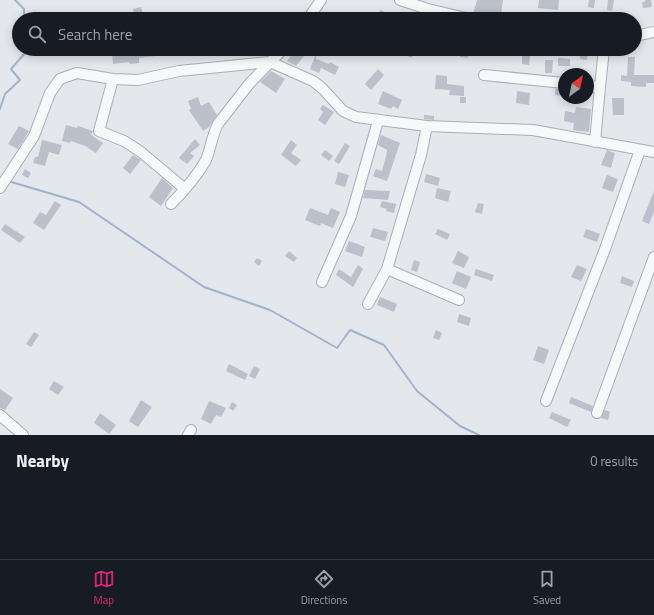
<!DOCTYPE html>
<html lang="en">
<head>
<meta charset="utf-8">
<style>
	body { margin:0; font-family:"Titillium Web",sans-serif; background:#242831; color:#f1f3f6 }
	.compass { position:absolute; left:558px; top:68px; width:36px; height:36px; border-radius:50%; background:#171b24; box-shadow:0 2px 10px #0003; rotate:33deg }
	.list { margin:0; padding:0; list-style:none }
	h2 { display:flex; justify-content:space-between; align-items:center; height:52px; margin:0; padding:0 16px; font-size:17px }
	h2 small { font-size:13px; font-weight:400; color:#9ea1a6 }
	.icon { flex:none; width:22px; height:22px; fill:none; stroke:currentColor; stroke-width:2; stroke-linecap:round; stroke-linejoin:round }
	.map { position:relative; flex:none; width:654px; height:435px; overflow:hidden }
	.search { position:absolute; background:#171b24; box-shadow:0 2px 10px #0003; left:12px; right:12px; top:12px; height:44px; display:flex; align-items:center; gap:10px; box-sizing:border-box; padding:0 14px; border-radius:22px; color:#9ea1a6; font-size:15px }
	.sheet { height:124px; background:#171b24 }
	nav { display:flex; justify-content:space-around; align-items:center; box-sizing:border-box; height:56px; border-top:1px solid #363941; background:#171b24; font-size:11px; color:#9ea1a6 }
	nav a { display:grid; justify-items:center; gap:2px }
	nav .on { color:#db2777 }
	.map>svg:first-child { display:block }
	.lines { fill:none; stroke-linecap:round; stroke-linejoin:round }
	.stream { stroke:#9fb4cc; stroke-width:2 }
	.building { fill:#bbc0ca }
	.minor-casing { stroke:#a9aeb7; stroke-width:12 }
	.minor { stroke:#f7f8fa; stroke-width:10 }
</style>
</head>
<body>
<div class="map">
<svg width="654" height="435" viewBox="0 0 654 435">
	<rect width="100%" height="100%" fill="#e4e7ec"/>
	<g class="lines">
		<path class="stream" d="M15,0L24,9V19
			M0,109L5,94L20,80L11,69L25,53L26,49
			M8,181L79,202L204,287L270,310L337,348L350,330L384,345L417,391L460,426L479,435"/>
	</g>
	<path class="building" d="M477,0H503L501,14L493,13L492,19L476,17L473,14Z
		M539,0H559L558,10L538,8Z
		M589,0H595L594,8L588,7Z
		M608,0H614L612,11L607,10Z
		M645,0H651L652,7L643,8L642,2H645Z
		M141,7L144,19H135L133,9Z
		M380,10L392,15L390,19H377Z
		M424,14L432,17L435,19H421Z
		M130,49H154L155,56L139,58V63L130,64L129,62L113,64L112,52Z
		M398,49H417L411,58Z
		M460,49H468V58L460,57Z
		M295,50L304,56L296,66L287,61Z
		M580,53L588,54L587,60L580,59Z
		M316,54V59L329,64L330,62L339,67L335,75L321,68L319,73L310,69Z
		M522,56H530L529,65L522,64Z
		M628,57H635L634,75H654V83H646V87L631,86V82L621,81V75L627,76Z
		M558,58L570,59V66H558Z
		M545,60H553L552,73H545Z
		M378,69L384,75L371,90L365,84Z
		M271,71L285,79L276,93L260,82Z
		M436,75L447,76V84L464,86V96L449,95L450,90L435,89Z
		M555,89H564V96L555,95Z
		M383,91L402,100L398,109L393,106L391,109L378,104Z
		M517,91L530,93L529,105L516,103Z
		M198,97L201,106L209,102L217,115L209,127L203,131L189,110L191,109L188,101Z
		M460,97H466V103H460Z
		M612,98H624V115H613Z
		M323,105L334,112L325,125L318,120L323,112L320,109Z
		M576,107L591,109L589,132L573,130L574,123L564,121L565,111L575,113Z
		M424,115L434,116V120L424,119Z
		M66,125L77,128L78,126L93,131L91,135L103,143L96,153L85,146L71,141L70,143L62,141Z
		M19,126L29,131L18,149L8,144Z
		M381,135L400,143L387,181L373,176L376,169L382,171L386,156L387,150L378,145Z
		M195,139L200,145L190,153L194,156L187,164L179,158Z
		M42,140L62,145L59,155L49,152L45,166L33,163L35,157H38Z
		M291,140L297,145L291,153L301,160L296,166L281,155Z
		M345,143L350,146L339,164L334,161Z
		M325,150L333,156L329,161L321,155Z
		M607,150L615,153L611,168L601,165Z
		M133,155L141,160L130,174L123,168Z
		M25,169L31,173L28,178L22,175Z
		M338,172L349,175L345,187L335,184Z
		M426,174L440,178L438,186L424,182Z
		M607,175L618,179L613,192L602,188Z
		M162,178L173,188L161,206L149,197Z
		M437,188L451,191L448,202L435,198Z
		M365,190L390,191L388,200L363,198Z
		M654,191V212L649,224L642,221Z
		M55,201L61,205L44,230L33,223L40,212L46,215Z
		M382,201L396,204L394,213L386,211L387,209L380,207Z
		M478,203L484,204L482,214L475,212Z
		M310,208L328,215L331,208L340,212L333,228L321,223L320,226L305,220Z
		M5,224L25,237L20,243L1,230Z
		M373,228L388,232L385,241L370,237Z
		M438,229L450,234L447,240L435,234Z
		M586,229L600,234L597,242L583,237Z
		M349,241L365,247L362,257L345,251Z
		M289,251L297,258L294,262L285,256Z
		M458,251L469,257L464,268L452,263Z
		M257,258L262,261L259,266L254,262Z
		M414,260L420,262L417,272L411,270Z
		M358,265L363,269L353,287L336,275L339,269L351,277Z
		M577,265L587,269L581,281L571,277Z
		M476,269L494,275L492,281L474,275Z
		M457,271L471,277L466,289L452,283Z
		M622,276L634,281L632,287L620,283Z
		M380,297L397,304L394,312L377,305Z
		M459,314L471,318L469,326L457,322Z
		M436,330L442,333L439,340L433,338Z
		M34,332L39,335L31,347L26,344Z
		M538,346L549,350L544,364L533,360Z
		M229,364L248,374L245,380L226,371Z
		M254,366L260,369L255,379L249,376Z
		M54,381L64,387L58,395L49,389Z
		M0,389L13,398L5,410L0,408Z
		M571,397L593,406L591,412L569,403Z
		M141,400L152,407L138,427L129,421Z
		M209,401L226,408L221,417L216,415L211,424L201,419Z
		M232,402L237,405L233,411L229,408Z
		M605,410L610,412L608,420L601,418Z
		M552,412L571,420L567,427L549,418Z
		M100,413L116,425L109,434L94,423Z"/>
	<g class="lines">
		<g class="minor-casing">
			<path id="minor" d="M400,0L428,9L470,19
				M308,19L321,0
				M635,36L654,32
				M484,75L564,83
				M113,79L99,131L124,141L141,152L185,189
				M588,86L600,87L604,49
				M595,142L600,87
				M0,188L34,136L50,93L60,79L77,73L113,79L138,80L179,71L270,62L313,81L323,89L343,111L356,117L427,126L533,130L654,152
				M171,204C184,191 197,176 206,160C211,148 212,135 218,124L249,84L283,49
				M387,269L459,300
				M322,282L351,216L378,121
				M368,304L387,269L421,155L427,126
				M546,401L605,249L640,150
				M597,413L654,257
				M0,415L23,435
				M188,435L191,430"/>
		</g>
		<use href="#minor" class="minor"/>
	</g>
</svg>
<svg class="compass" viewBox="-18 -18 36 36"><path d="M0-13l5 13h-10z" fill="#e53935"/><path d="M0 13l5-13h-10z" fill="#9ea1a6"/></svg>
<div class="search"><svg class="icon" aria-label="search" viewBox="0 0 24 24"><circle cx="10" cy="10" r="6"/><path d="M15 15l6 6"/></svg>Search here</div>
</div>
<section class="sheet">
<h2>Nearby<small>0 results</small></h2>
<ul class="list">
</ul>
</section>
<nav>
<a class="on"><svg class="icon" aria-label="map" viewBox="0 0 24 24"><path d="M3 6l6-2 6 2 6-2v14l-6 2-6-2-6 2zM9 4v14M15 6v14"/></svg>Map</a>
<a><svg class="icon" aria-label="directions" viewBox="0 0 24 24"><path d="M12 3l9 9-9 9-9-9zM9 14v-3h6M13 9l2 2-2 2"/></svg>Directions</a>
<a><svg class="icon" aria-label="saved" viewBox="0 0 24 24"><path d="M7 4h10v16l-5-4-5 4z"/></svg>Saved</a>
</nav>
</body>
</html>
